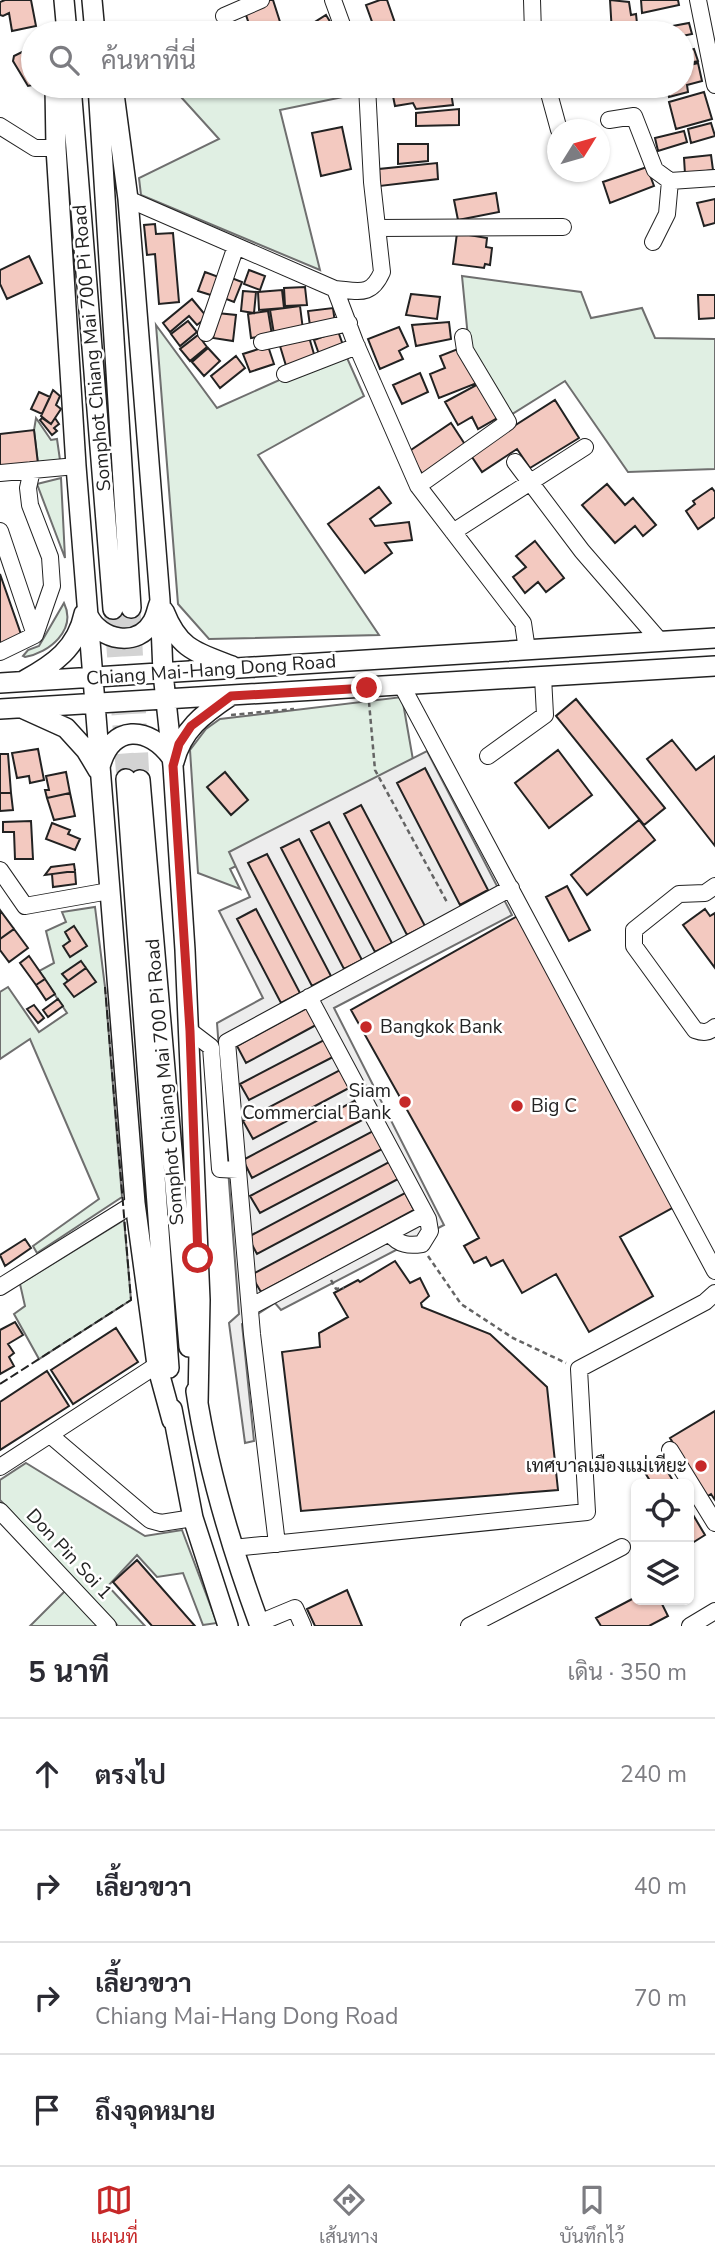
<!DOCTYPE html>
<html lang="th">
<head>
<meta charset="utf-8">
<style>
	body { margin:0; font-family:"Nunito Sans",Sarabun,sans-serif; background:#f7f7f7; color:#2b2b33 }
	.controls { position:absolute; right:21px; bottom:21px; display:grid; overflow:hidden; border-radius:10px; box-shadow:0 2px 5px #0004 }
	.controls button { width:63px; height:63px; display:grid; place-items:center; padding:0; border:0; border-bottom:2px solid #e1e1e2; background:#fff; color:#2b2b33; font:35px sans-serif }
	.compass { position:absolute; left:547px; top:119px; width:63px; height:63px; border-radius:50%; background:#fff; box-shadow:0 2px 5px #0004; rotate:53deg }
	.stop { position:absolute; width:21px; height:21px; margin:-16px; border:5px solid #c62828; border-radius:50%; background:#fff }
	.stop.end { background:#c62828; border-color:#fff; box-shadow:0 2px 7px #0008 }
	.list { margin:0; padding:0; list-style:none }
	h2 { display:flex; justify-content:space-between; align-items:center; height:91px; margin:0; padding:0 28px; font-size:30px }
	h2 small { font-size:23px; font-weight:400; color:#7c7c81 }
	.list li { display:grid; grid-template-columns:46px 1fr auto; gap:21px; align-items:center; box-sizing:border-box; height:112px; padding:0 28px; border-top:2px solid #e1e1e2 }
	.list b { display:block; font-size:26px; white-space:nowrap }
	.list p { margin:0; font-size:23px; white-space:nowrap; color:#7c7c81 }
	.list em { font-size:23px; font-style:normal; color:#7c7c81 }
	.icon { flex:none; width:38px; height:38px; fill:none; stroke:currentColor; stroke-width:2; stroke-linecap:round; stroke-linejoin:round }
	.map { position:relative; flex:none; width:715px; height:1626px; overflow:hidden }
	.search { position:absolute; background:#fff; box-shadow:0 2px 5px #0004; left:21px; right:21px; top:21px; height:77px; display:flex; align-items:center; gap:18px; box-sizing:border-box; padding:0 24px; border-radius:38px; color:#7c7c81; font-size:26px }
	.sheet { height:539px; background:#fff }
	nav { display:flex; justify-content:space-around; align-items:center; box-sizing:border-box; height:98px; border-top:2px solid #e1e1e2; background:#fff; font-size:19px; color:#7c7c81 }
	nav a { display:grid; justify-items:center; gap:4px }
	nav .on { color:#c62828 }
	.map>svg:first-child { display:block }
	.green { fill:#e0efe3; stroke:#6f6f6f; stroke-width:2 }
	.parking { fill:#ededed; stroke:#6f6f6f; stroke-width:2 }
	.building { fill:#f3c9c0; stroke:#222; stroke-width:2 }
	.lines { fill:none; stroke-linecap:round; stroke-linejoin:round }
	.major-tunnel { stroke:#d3d3d3; stroke-width:19; stroke-dasharray:19 10; stroke-linecap:butt }
	.minor-casing { stroke:#222; stroke-width:18 }
	.major-casing { stroke:#222; stroke-width:22 }
	.path { stroke:#646464; stroke-width:2.5; stroke-dasharray:5 3.5; stroke-linecap:butt }
	.minor { stroke:#fff; stroke-width:16 }
	.major { stroke:#fff; stroke-width:19 }
	.fence { stroke:#222; stroke-width:2; stroke-dasharray:9 3.5; stroke-linecap:butt }
	.route { stroke:#c62828; stroke-width:9 }
	.poi-dot { fill:#c62828; stroke:#fff; stroke-width:2.5 }
	.labels { text-anchor:middle; dominant-baseline:central; stroke-width:5; stroke-linejoin:round; paint-order:stroke }
	.street-label { font-size:19px; fill:#222; stroke:#fff }
	.poi-label { font-size:19px; fill:#222; stroke:#fff; text-anchor:start }
</style>
</head>
<body>
<div class="map">
<svg width="715" height="1626" viewBox="0 0 715 1626">
	<rect width="100%" height="100%" fill="#fff"/>
	<path class="green" d="M171,86H359L362,93L280,110L320,270L141,195L139,178L219,139Z
		M462,276L581,292L591,318L642,308L655,338L715,339V469L628,472L565,381L509,416L469,348Z
		M156,325L217,408L344,351L364,396L258,455L379,635L209,639L178,604Z
		M36,418L51,440L57,439L60,460L38,464L34,430Z
		M61,478L65,558L37,484Z
		M64,603C77,630 49,653 25,657L23,656L28,650L39,646Z
		M402,697L416,777L230,869L240,889L198,873L190,750L206,729L220,719Z
		M95,907L105,987L122,1197L37,1253L33,1246L99,1199L30,1039L0,1059V992L8,987L39,1032L67,1013L39,971L54,963L46,931L66,922L62,912Z
		M124,1220L131,1300L39,1359L14,1314L25,1306L20,1284Z
		M26,1463L145,1536L182,1530L217,1623L203,1625L183,1573L157,1577L137,1555L108,1586L145,1626H118L0,1500V1480Z
		M66,1590L99,1626H30Z"/>
	<path class="parking" d="M427,751L512,915L334,1008L444,1225L281,1310L275,1303L242,1324L254,1441L245,1443L229,1323L239,1314L217,1023L263,998L219,911L250,897L229,852Z"/>
	<path class="building" d="M5,0H31L36,26L12,31L9,13L3,16L0,15V2Z
		M267,0H273L281,25L252,33L244,9Z
		M380,0H387L395,23L375,30L366,5Z
		M610,0L629,2L631,15L636,14L638,33H612Z
		M641,0H678L679,5L642,13Z
		M326,15L337,33H304L302,30Z
		M689,23L692,34L682,36V33H652L651,30Z
		M32,47L33,85L28,86L13,61L14,56Z
		M694,49L698,61L682,65V52Z
		M698,63L702,81L687,85L688,92L669,97L667,86H682V67Z
		M278,86H322L280,95Z
		M376,86H394L396,92L378,95Z
		M443,86H450L453,105L416,109L413,103L395,106L393,96Z
		M704,92L712,119L676,129L669,102Z
		M459,109V125L416,126V113Z
		M711,123L715,136L691,143L688,129Z
		M342,127L351,169L321,176L312,133Z
		M684,131L687,142L658,151L655,138Z
		M398,144H428V161L398,164Z
		M711,155L713,170L685,174L684,158Z
		M437,163L438,179L380,186L379,169Z
		M647,167L654,186L610,203L603,182Z
		M496,193L499,212L458,220L454,200Z
		M715,199V223L704,226L697,203Z
		M155,224L156,234L173,233L179,302L159,304L155,254L147,255L144,225Z
		M457,233L487,238L486,247L492,248L490,265L485,264L484,268L453,264Z
		M29,256L42,283L7,299L0,284V270Z
		M249,270L265,276L260,290L244,284Z
		M205,272L224,279L217,297L198,291Z
		M229,277L242,282L234,302L221,297Z
		M305,287L307,305L285,306L284,288Z
		M282,290L284,308L259,310L258,292Z
		M243,291L256,292L254,313L241,311Z
		M411,294L440,297L437,319L406,315Z
		M698,295H715V318L699,319Z
		M192,299L207,317L197,325L189,316L170,332L163,323Z
		M300,306L303,330L274,334L270,310Z
		M333,308L335,323L310,326L308,311Z
		M268,311L272,335L251,338L248,314Z
		M217,313L236,315L233,341L213,338Z
		M188,321L197,332L180,346L171,334Z
		M449,322L451,339L416,346L412,325Z
		M399,327L408,346L399,351L403,359L380,369L368,339Z
		M338,331L344,348L320,357L314,340Z
		M198,335L207,347L190,361L180,349Z
		M309,337L316,361L287,369L280,346Z
		M268,346L274,364L250,372L243,354Z
		M463,347L477,383L439,398L430,374L445,368L440,356Z
		M208,348L220,361L204,376L192,362Z
		M236,356L245,368L220,388L211,376Z
		M420,373L428,392L402,404L393,385Z
		M480,383L499,417L478,429L472,417L458,425L445,402Z
		M53,390L60,396L56,405L61,409L51,424L41,416Z
		M39,392L50,397L42,414L31,409Z
		M555,400L579,438L530,468L517,449L482,472L470,454Z
		M42,418L51,424L55,418L59,424L54,428L57,431L52,435L40,420Z
		M451,423L468,449L425,478L408,452Z
		M34,430L38,464L0,469V434Z
		M607,484L625,505L633,498L656,525L643,536L635,526L615,543L582,505Z
		M379,487L391,503L370,519L375,526L409,522L412,540L385,543L392,553L365,573L328,524Z
		M712,488L715,492V517L698,529L686,511L695,504L693,501Z
		M535,541L564,578L546,592L538,582L525,593L513,577L526,567L516,556Z
		M0,574L23,640L0,648Z
		M576,699L665,808L644,825L556,716Z
		M672,740L696,770L715,756V846L647,759Z
		M38,749L44,780L30,783L29,776L17,778L12,753Z
		M558,750L592,795L549,828L515,783Z
		M0,754H8L11,793H0Z
		M425,768L488,890L460,905L397,783Z
		M66,772L70,793L47,798L45,790H49L46,776Z
		M225,772L248,800L231,815L207,787Z
		M0,793H11L13,810L0,811Z
		M70,793L75,816L54,820L47,798Z
		M361,805L425,926L407,935L344,814Z
		M639,820L655,840L587,895L571,875Z
		M31,821L33,859H15L14,832H3V822Z
		M329,822L392,943L375,952L311,831Z
		M52,823L70,830L68,834L80,839L75,850L46,839Z
		M299,839L362,960L344,969L281,848Z
		M267,854L331,976L312,986L248,863Z
		M74,864L75,871L45,875L51,867Z
		M75,871L76,884L53,887L52,874Z
		M567,886L590,930L569,941L546,897Z
		M256,909L300,993L281,1003L237,919Z
		M705,909L710,916L715,913V968L683,925Z
		M0,910L14,929L0,939Z
		M521,914L683,1202L620,1237L653,1296L589,1332L556,1274L522,1293L503,1260L491,1266L486,1257L474,1263L464,1246L479,1238L351,1010Z
		M74,926L87,946L70,957L63,946L70,941L65,932Z
		M14,929L28,948L9,962L0,950V939Z
		M29,956L45,979L36,985L20,963Z
		M81,961L86,968L68,981L62,974Z
		M86,968L96,982L74,997L64,984Z
		M45,979L55,994L46,1000L36,985Z
		M58,999L63,1006L48,1017L43,1010Z
		M34,1005L44,1018L38,1023L27,1009Z
		M307,1008L316,1025L246,1063L237,1046Z
		M324,1040L333,1057L249,1100L240,1084Z
		M340,1070L349,1088L253,1139L243,1121Z
		M356,1100L366,1118L252,1178L243,1160Z
		M373,1131L382,1149L260,1213L250,1196Z
		M389,1162L398,1179L257,1254L248,1237Z
		M405,1193L414,1210L261,1292L251,1275Z
		M25,1239L31,1248L5,1266L0,1255Z
		M395,1261L410,1283L420,1278L429,1296L421,1303L422,1307L490,1334L547,1387L558,1490L301,1511L282,1352L320,1347L319,1333L348,1317L334,1293L358,1280L360,1282Z
		M15,1322L23,1335L8,1344L14,1353L9,1357L14,1366L0,1374V1330Z
		M116,1328L138,1362L73,1404L51,1370Z
		M47,1371L69,1406L0,1450V1402Z
		M715,1411V1500L711,1494L706,1497L670,1438Z
		M661,1461L675,1484H652L644,1471Z
		M689,1508L705,1535L689,1545Z
		M137,1560L195,1626H152L113,1582Z
		M347,1590L362,1626H315L307,1609Z
		M636,1597V1600H660L668,1616L649,1626H601L596,1618Z"/>
	<g class="lines">
		<path class="major-tunnel" d="M131,608L140,780
			M113,609L126,779"/>
		<g class="minor-casing">
			<path id="minor" d="M333,0L345,33
				M532,0L533,33
				M698,0L715,85
				M224,16L261,0
				M547,86L559,130
				M609,120L634,116L655,170L670,181L715,178
				M0,126L35,148H56
				M128,199L335,289C359,291 371,297 382,272L372,182L367,86
				M378,228L563,227
				M653,242L667,214L670,181
				M335,289L355,342L418,486L523,623L527,650
				M206,333L236,246
				M262,342L349,323
				M285,374L357,346
				M515,462L582,551L660,641
				M0,473L76,466
				M418,486L508,422L465,350L463,337
				M0,531L35,635
				M453,532L585,447
				M0,652L35,635L52,586L50,557L30,505L28,488L32,470
				M402,686L715,1271
				M488,756L545,715L543,677
				M0,870L25,906L109,891
				M715,886L705,893L679,894L634,930V946L695,1030C703,1033 708,1033 715,1027
				M309,997L428,1219L430,1231L422,1244C409,1246 399,1245 390,1234
				M190,1031L211,1047L220,1169L238,1170
				M0,1287L135,1203
				M250,1307L425,1214
				M50,1435L150,1520L161,1523L193,1518
				M670,1450L715,1523
				M0,1467L157,1365
				M0,1511L108,1626
				M277,1544L252,1334L227,1042L511,888
				M233,1548L587,1512L579,1369L705,1302L715,1293
				M259,1623L295,1608L303,1626
				M469,1626L622,1547
				M690,1626L715,1611"/>
		</g>
		<g class="major-casing">
			<path id="major" d="M64,0L67,33
				M92,0L95,33
				M55,86L56,148L76,466L135,1203L157,1365L172,1420
				M71,86L113,609
				M98,86L131,608
				M113,86L128,199L160,600L163,673L173,766L185,950L200,1300L198,1403
				M164,611C179,649 195,652 232,666
				M88,615C100,641 138,648 153,621C156,616 157,609 159,604
				M25,680C54,664 77,648 84,614
				M0,683L715,638
				M0,709L715,666
				M24,709L66,728L86,750L98,770
				M174,762C182,730 203,714 230,696
				M100,767C111,724 149,725 172,758
				M126,779L169,1368
				M140,780L189,1347
				M196,1391C208,1471 232,1550 260,1626
				M172,1409L193,1518L228,1626"/>
		</g>
		<path class="path" d="M369,702L375,770L448,904
			M231,715L294,709
			M428,1256L461,1304L513,1338L566,1363
			M331,1280L336,1289L344,1288"/>
		<use href="#minor" class="minor"/>
		<use href="#major" class="major"/>
		<path class="fence" d="M0,1384L131,1300L105,987"/>
	</g>
	<g class="lines">
		<path class="route" d="M198,1258L190,1031L173,766L179,744L191,726L231,696L367,688"/>
	</g>
	<g class="poi-dot">
		<circle cx="366" cy="1027" r="7"/>
		<circle cx="405" cy="1102" r="7"/>
		<circle cx="517" cy="1106" r="7"/>
		<circle cx="701" cy="1466" r="7"/>
	</g>
	<g class="labels">
		<g class="street-label">
			<text transform="translate(92 348) rotate(-95)">Somphot Chiang Mai 700 Pi Road</text>
			<text transform="translate(211 670) rotate(-4)">Chiang Mai-Hang Dong Road</text>
			<text transform="translate(165 1082) rotate(-95)">Somphot Chiang Mai 700 Pi Road</text>
			<text transform="translate(69 1554) rotate(47)">Don Pin Soi 1</text>
		</g>
		<g class="poi-label">
			<text x="380" y="1027">Bangkok Bank</text>
			<text x="391" y="1091" text-anchor="end">Siam<tspan x="391" dy="22">Commercial Bank</tspan></text>
			<text x="531" y="1106">Big C</text>
			<text x="687" y="1466" text-anchor="end">เทศบาลเมืองแม่เหียะ</text>
		</g>
	</g>
</svg>
<div class="controls">
<button><svg class="icon" aria-label="locate" viewBox="0 0 24 24"><circle cx="12" cy="12" r="6"/><path d="M12 2v4M12 18v4M2 12h4M18 12h4"/></svg></button>
<button><svg class="icon" aria-label="layers" viewBox="0 0 24 24"><path d="M12 4l9 5-9 5-9-5zM3 14l9 5 9-5"/></svg></button>
</div>
<svg class="compass" viewBox="-18 -18 36 36"><path d="M0-13l5 13h-10z" fill="#e53935"/><path d="M0 13l5-13h-10z" fill="#7c7c81"/></svg>
<div class="stop" style="left:198px;top:1258px"></div>
<div class="stop end" style="left:367px;top:688px"></div>
<div class="search"><svg class="icon" aria-label="search" viewBox="0 0 24 24"><circle cx="10" cy="10" r="6"/><path d="M15 15l6 6"/></svg>ค้นหาที่นี่</div>
</div>
<section class="sheet">
<h2>5 นาที<small>เดิน · 350 m</small></h2>
<ul class="list">
<li><svg class="icon" aria-label="ahead" viewBox="0 0 24 24"><path d="M12 20V5M6 11l6-6 6 6"/></svg><div><b>ตรงไป</b></div><em>240 m</em></li>
<li><svg class="icon" aria-label="right" viewBox="0 0 24 24"><path d="M7 20v-9h11M14 6l5 5-5 5"/></svg><div><b>เลี้ยวขวา</b></div><em>40 m</em></li>
<li><svg class="icon" aria-label="right" viewBox="0 0 24 24"><path d="M7 20v-9h11M14 6l5 5-5 5"/></svg><div><b>เลี้ยวขวา</b><p>Chiang Mai-Hang Dong Road</p></div><em>70 m</em></li>
<li><svg class="icon" aria-label="arrive" viewBox="0 0 24 24"><path d="M6 21V4h12l-3 4 3 4H6"/></svg><div><b>ถึงจุดหมาย</b></div></li>
</ul>
</section>
<nav>
<a class="on"><svg class="icon" aria-label="map" viewBox="0 0 24 24"><path d="M3 6l6-2 6 2 6-2v14l-6 2-6-2-6 2zM9 4v14M15 6v14"/></svg>แผนที่</a>
<a><svg class="icon" aria-label="directions" viewBox="0 0 24 24"><path d="M12 3l9 9-9 9-9-9zM9 14v-3h6M13 9l2 2-2 2"/></svg>เส้นทาง</a>
<a><svg class="icon" aria-label="saved" viewBox="0 0 24 24"><path d="M7 4h10v16l-5-4-5 4z"/></svg>บันทึกไว้</a>
</nav>
</body>
</html>
